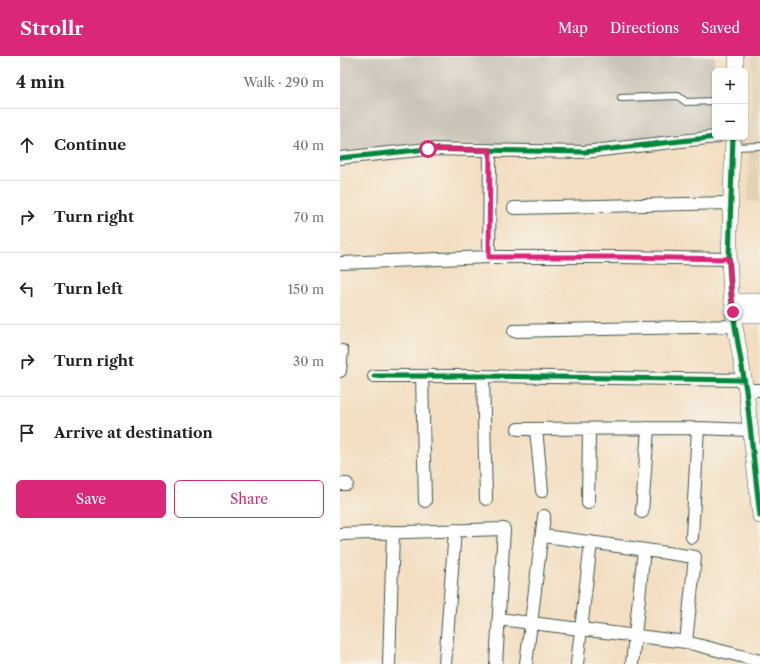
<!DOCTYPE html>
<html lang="en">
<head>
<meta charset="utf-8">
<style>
	body { margin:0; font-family:"Libre Caslon Text",serif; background:#f6f6f6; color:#222 }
	.controls { position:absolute; right:12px; top:12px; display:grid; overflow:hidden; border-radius:6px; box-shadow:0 1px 3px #0004 }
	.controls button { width:36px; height:36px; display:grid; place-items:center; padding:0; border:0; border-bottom:1px solid #e0e0e0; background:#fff; color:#222; font:20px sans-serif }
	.stop { position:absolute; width:12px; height:12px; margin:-9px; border:3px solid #db2777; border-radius:50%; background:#fff }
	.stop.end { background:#db2777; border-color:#fff; box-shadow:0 1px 4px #0008 }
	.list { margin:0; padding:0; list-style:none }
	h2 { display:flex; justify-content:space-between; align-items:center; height:52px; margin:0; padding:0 16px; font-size:17px }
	h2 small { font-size:13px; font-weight:400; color:#767676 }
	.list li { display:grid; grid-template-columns:26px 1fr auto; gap:12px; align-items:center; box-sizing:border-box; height:72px; padding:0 16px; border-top:1px solid #e0e0e0 }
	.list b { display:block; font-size:15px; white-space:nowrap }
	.list em { font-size:13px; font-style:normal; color:#767676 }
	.actions { display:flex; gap:8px; padding:12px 16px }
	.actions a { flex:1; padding:9px 0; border:1px solid #db2777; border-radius:6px; text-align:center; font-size:14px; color:#db2777 }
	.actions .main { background:#db2777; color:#fff }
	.icon { flex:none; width:22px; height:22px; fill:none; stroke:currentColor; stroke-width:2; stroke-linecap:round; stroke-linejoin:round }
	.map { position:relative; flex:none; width:420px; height:608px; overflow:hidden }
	header { display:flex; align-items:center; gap:24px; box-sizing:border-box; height:56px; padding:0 20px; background:#db2777; color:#fff }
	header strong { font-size:19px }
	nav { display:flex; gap:22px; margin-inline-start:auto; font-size:14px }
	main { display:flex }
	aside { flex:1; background:#fff }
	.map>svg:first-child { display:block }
	.built { fill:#e2d2b5 }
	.industrial { fill:#cac3b8 }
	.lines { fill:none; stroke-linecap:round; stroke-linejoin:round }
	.service-casing { stroke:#3f5549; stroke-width:8 }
	.minor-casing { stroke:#3f5549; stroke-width:14 }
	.tertiary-casing { stroke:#3f5549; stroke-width:16 }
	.service { stroke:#fff; stroke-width:6 }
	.minor { stroke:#fff; stroke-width:12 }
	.tertiary { stroke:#fff; stroke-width:15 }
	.cycleway-casing { stroke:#f7f3e8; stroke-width:8 }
	.cycleway { stroke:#00873e; stroke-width:5 }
	.route { stroke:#db2777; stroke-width:5 }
</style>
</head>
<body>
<header>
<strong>Strollr</strong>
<nav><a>Map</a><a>Directions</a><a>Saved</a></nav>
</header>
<main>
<aside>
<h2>4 min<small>Walk · 290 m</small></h2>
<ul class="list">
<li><svg class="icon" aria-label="ahead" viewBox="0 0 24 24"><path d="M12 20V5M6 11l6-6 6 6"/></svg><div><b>Continue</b></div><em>40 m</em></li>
<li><svg class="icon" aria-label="right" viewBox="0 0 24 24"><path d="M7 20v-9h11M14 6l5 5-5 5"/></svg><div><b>Turn right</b></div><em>70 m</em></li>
<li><svg class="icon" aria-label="left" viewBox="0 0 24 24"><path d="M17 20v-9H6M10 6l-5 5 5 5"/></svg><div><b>Turn left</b></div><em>150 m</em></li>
<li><svg class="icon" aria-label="right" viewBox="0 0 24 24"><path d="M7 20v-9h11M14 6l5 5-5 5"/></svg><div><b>Turn right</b></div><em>30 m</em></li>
<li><svg class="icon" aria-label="arrive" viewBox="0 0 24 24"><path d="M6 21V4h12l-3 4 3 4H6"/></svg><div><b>Arrive at destination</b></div></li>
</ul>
<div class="actions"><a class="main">Save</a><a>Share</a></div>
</aside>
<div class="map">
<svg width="420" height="608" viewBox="0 0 420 608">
	<rect width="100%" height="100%" fill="#f7f3e8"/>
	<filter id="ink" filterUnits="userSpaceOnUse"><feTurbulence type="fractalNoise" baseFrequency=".025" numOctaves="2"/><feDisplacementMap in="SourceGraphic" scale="8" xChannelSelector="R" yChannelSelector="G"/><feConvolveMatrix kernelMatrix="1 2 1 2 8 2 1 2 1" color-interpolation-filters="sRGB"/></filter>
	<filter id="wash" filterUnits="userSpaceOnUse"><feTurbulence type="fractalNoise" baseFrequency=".012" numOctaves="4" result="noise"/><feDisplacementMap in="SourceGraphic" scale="16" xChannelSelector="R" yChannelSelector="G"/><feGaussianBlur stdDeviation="0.9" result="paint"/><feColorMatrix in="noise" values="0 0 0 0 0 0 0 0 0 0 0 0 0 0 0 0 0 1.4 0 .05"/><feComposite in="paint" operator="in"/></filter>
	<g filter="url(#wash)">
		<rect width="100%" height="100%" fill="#f3dec1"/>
		<path class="built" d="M412,0H420V146H408Z"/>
		<path class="industrial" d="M0,0H375V72L256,92L128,88L10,94L0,97Z"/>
	</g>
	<g filter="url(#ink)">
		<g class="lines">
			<g class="service-casing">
				<path id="service" d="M281,42L338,40L346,46L375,45
					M394,91L420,90"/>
			</g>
			<g class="minor-casing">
				<path id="minor" d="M0,102L88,93L244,96L376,81
					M174,152L390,147
					M149,201H281L389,203
					M0,207L149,201L150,94
					M174,275L395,270
					M0,315L2,295
					M34,320H143L404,324
					M82,320L85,445
					M143,320L146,443
					M406,334H420
					M178,373L358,372L410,374
					M196,373L202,435
					M0,428H7
					M248,447L249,373
					M302,456L308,372
					M0,478L164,473L156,608
					M202,480C253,486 304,494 355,501L346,586
					M352,481L358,372
					M159,563L346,586L420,605
					M49,608L53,476
					M105,608L115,474
					M186,608L204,460
					M237,608L251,486
					M292,608L304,494"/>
			</g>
			<g class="tertiary-casing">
				<path id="tertiary" d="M396,15V0
					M393,81L389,203L391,238L395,270L406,334L420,460
					M392,245H420
					M394,259H420"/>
			</g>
			<use href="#service" class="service"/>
			<use href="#minor" class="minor"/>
			<use href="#tertiary" class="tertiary"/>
			<g class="cycleway-casing">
				<path id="cycleway" d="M393,81L389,203L391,238L395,270L406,334L420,460
					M0,102L88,93L244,96L376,81
					M34,320H143L404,324"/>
			</g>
			<use href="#cycleway" class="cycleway"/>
		</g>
	</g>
	<g class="lines" filter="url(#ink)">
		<path class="route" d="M88,93L150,94L149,201H281L389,203L393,256"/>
	</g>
</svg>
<div class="controls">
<button>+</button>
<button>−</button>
</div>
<div class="stop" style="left:88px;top:93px"></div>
<div class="stop end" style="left:393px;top:256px"></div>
</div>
</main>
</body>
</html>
